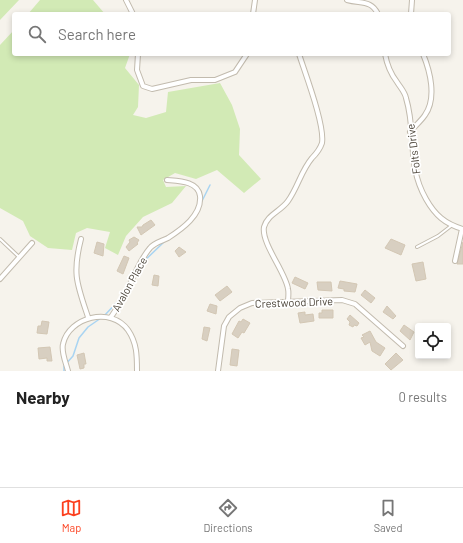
<!DOCTYPE html>
<html lang="en">
<head>
<meta charset="utf-8">
<style>
	body { margin:0; font-family:Barlow,sans-serif; background:#f6f6f6; color:#222 }
	.controls { position:absolute; right:12px; bottom:12px; display:grid; overflow:hidden; border-radius:4px; box-shadow:0 2px 6px #0003 }
	.controls button { width:36px; height:36px; display:grid; place-items:center; padding:0; border:0; border-bottom:1px solid #e0e0e0; background:#fff; color:#222; font:20px sans-serif }
	.list { margin:0; padding:0; list-style:none }
	h2 { display:flex; justify-content:space-between; align-items:center; height:52px; margin:0; padding:0 16px; font-size:17px }
	h2 small { font-size:13px; font-weight:400; color:#767676 }
	.icon { flex:none; width:22px; height:22px; fill:none; stroke:currentColor; stroke-width:2; stroke-linecap:round; stroke-linejoin:round }
	.map { position:relative; flex:none; width:463px; height:371px; overflow:hidden }
	.search { position:absolute; background:#fff; box-shadow:0 2px 6px #0003; left:12px; right:12px; top:12px; height:44px; display:flex; align-items:center; gap:10px; box-sizing:border-box; padding:0 14px; border-radius:4px; color:#767676; font-size:15px }
	.sheet { height:116px; background:#fff }
	nav { display:flex; justify-content:space-around; align-items:center; box-sizing:border-box; height:56px; border-top:1px solid #e0e0e0; background:#fff; font-size:11px; color:#767676 }
	nav a { display:grid; justify-items:center; gap:2px }
	nav .on { color:#fc3f1d }
	.map>svg:first-child { display:block }
	.green { fill:#d2eab5 }
	.lines { fill:none; stroke-linecap:round; stroke-linejoin:round }
	.stream { stroke:#a9d4f2; stroke-width:1.5 }
	.building { fill:#d8cfc1; stroke:#d3c7b4 }
	.lane-casing { stroke:#c2bbae; stroke-width:4 }
	.street-casing { stroke:#c2bbae; stroke-width:6 }
	.lane { stroke:#fff; stroke-width:2 }
	.street { stroke:#fff; stroke-width:4 }
	.labels { text-anchor:middle; dominant-baseline:central; stroke-width:3.5; stroke-linejoin:round; paint-order:stroke }
	.street-label { font-size:11px; fill:#4b4439; stroke:#fff }
</style>
</head>
<body>
<div class="map">
<svg width="463" height="371" viewBox="0 0 463 371">
	<rect width="100%" height="100%" fill="#f6f3ec"/>
	<path class="green" d="M0,0H19L0,20Z
		M40,0H93L105,14H28Z
		M14,30V54H130L125,68L139,85L138,107L133,115L146,118L166,112L168,92L220,83L232,105L240,129L239,155L261,179L244,193L217,170L196,179L175,173L163,180L166,187L186,186L172,203L143,217L126,236L118,255L105,248L110,232L87,228L76,233L72,250L48,248L30,236L23,221L0,208V45Z"/>
	<g class="lines">
		<path class="stream" d="M202,201L210,185
			M141,264L164,242
			M104,316L121,298
			M64,371V366L73,356L79,338L88,327L101,318"/>
	</g>
	<path class="building" d="M151,220L155,225L141,235L137,227H142L143,225Z
		M134,237L139,240L137,243L138,244L129,251L126,247L130,242L129,240Z
		M391,239L405,245L401,255L385,248Z
		M97,242L104,244L103,256L94,253Z
		M463,242V264H457Z
		M179,247L186,252L179,257L175,251Z
		M124,256L129,258L123,274L117,271Z
		M423,262L426,279L416,281L412,264Z
		M154,275L159,276L158,286L152,285Z
		M295,277L308,283L305,289L292,283Z
		M340,281L357,284L355,292L344,291V289L338,288Z
		M317,282H331L332,291L318,290Z
		M227,286L232,292L220,301L215,295Z
		M365,290L375,298L371,303L361,295Z
		M210,304L217,306L216,314L207,311Z
		M387,306L396,316L393,319L383,312Z
		M322,310H333V318H319V313H322Z
		M305,312V315L313,314L314,321L300,323L298,313Z
		M350,315L359,323L357,326L354,325L353,327L349,325L350,322L347,319Z
		M243,319L250,323L244,333L242,332L238,338L232,334L239,321L241,322Z
		M42,321L49,322L47,334L37,333L38,326H41Z
		M404,325L414,332L410,340L400,331Z
		M204,327L210,328L207,341L202,339Z
		M370,331L376,342L385,348L380,356L372,351L370,342L365,345L361,338L364,337L362,335Z
		M50,347L52,361H47V358L39,359L38,348Z
		M232,349L239,350L237,366L230,365Z
		M84,353L86,364H84V368L80,369L77,355Z
		M396,353L403,360L391,370L385,364Z"/>
	<g class="lines">
		<g class="lane-casing">
			<path id="lane" d="M0,239L19,257
				M417,247L438,236L451,226"/>
		</g>
		<g class="street-casing">
			<path id="street" d="M126,0L133,14
				M347,0C362,4 371,0 378,14
				M253,14L255,0
				M411,14L412,0
				M138,54L137,70L143,86L152,89L191,80H215L235,72L247,54
				M385,54C387,65 390,73 397,82C400,87 405,92 406,98C417,134 406,164 426,199C435,215 445,224 463,229
				M410,132C415,126 421,121 425,115C437,98 430,71 423,54
				M81,239C72,274 77,284 88,317
				M455,261L462,229
				M0,279L32,243
				M288,302C288,298 289,293 288,289C286,273 261,243 264,227C267,215 281,211 288,201C298,187 301,171 312,158C316,154 320,149 322,143C325,125 305,73 299,54
				M111,317C116,310 121,302 125,294C134,278 138,262 150,248C154,243 162,241 168,238C182,229 202,215 200,196C198,181 179,181 167,180
				M68,371C66,363 61,352 63,344C69,317 111,306 128,330C137,343 137,356 137,371
				M218,371L224,326L229,317L240,308L252,303L342,300L355,304L403,346"/>
		</g>
		<use href="#lane" class="lane"/>
		<use href="#street" class="street"/>
	</g>
	<g class="labels">
		<g class="street-label">
			<text transform="translate(413 149) rotate(-97)">Folts Drive</text>
			<text transform="translate(129 284) rotate(-61)">Avalon Place</text>
			<text transform="translate(294 302) rotate(-2)">Crestwood Drive</text>
		</g>
	</g>
</svg>
<div class="controls">
<button><svg class="icon" aria-label="locate" viewBox="0 0 24 24"><circle cx="12" cy="12" r="6"/><path d="M12 2v4M12 18v4M2 12h4M18 12h4"/></svg></button>
</div>
<div class="search"><svg class="icon" aria-label="search" viewBox="0 0 24 24"><circle cx="10" cy="10" r="6"/><path d="M15 15l6 6"/></svg>Search here</div>
</div>
<section class="sheet">
<h2>Nearby<small>0 results</small></h2>
<ul class="list">
</ul>
</section>
<nav>
<a class="on"><svg class="icon" aria-label="map" viewBox="0 0 24 24"><path d="M3 6l6-2 6 2 6-2v14l-6 2-6-2-6 2zM9 4v14M15 6v14"/></svg>Map</a>
<a><svg class="icon" aria-label="directions" viewBox="0 0 24 24"><path d="M12 3l9 9-9 9-9-9zM9 14v-3h6M13 9l2 2-2 2"/></svg>Directions</a>
<a><svg class="icon" aria-label="saved" viewBox="0 0 24 24"><path d="M7 4h10v16l-5-4-5 4z"/></svg>Saved</a>
</nav>
</body>
</html>
